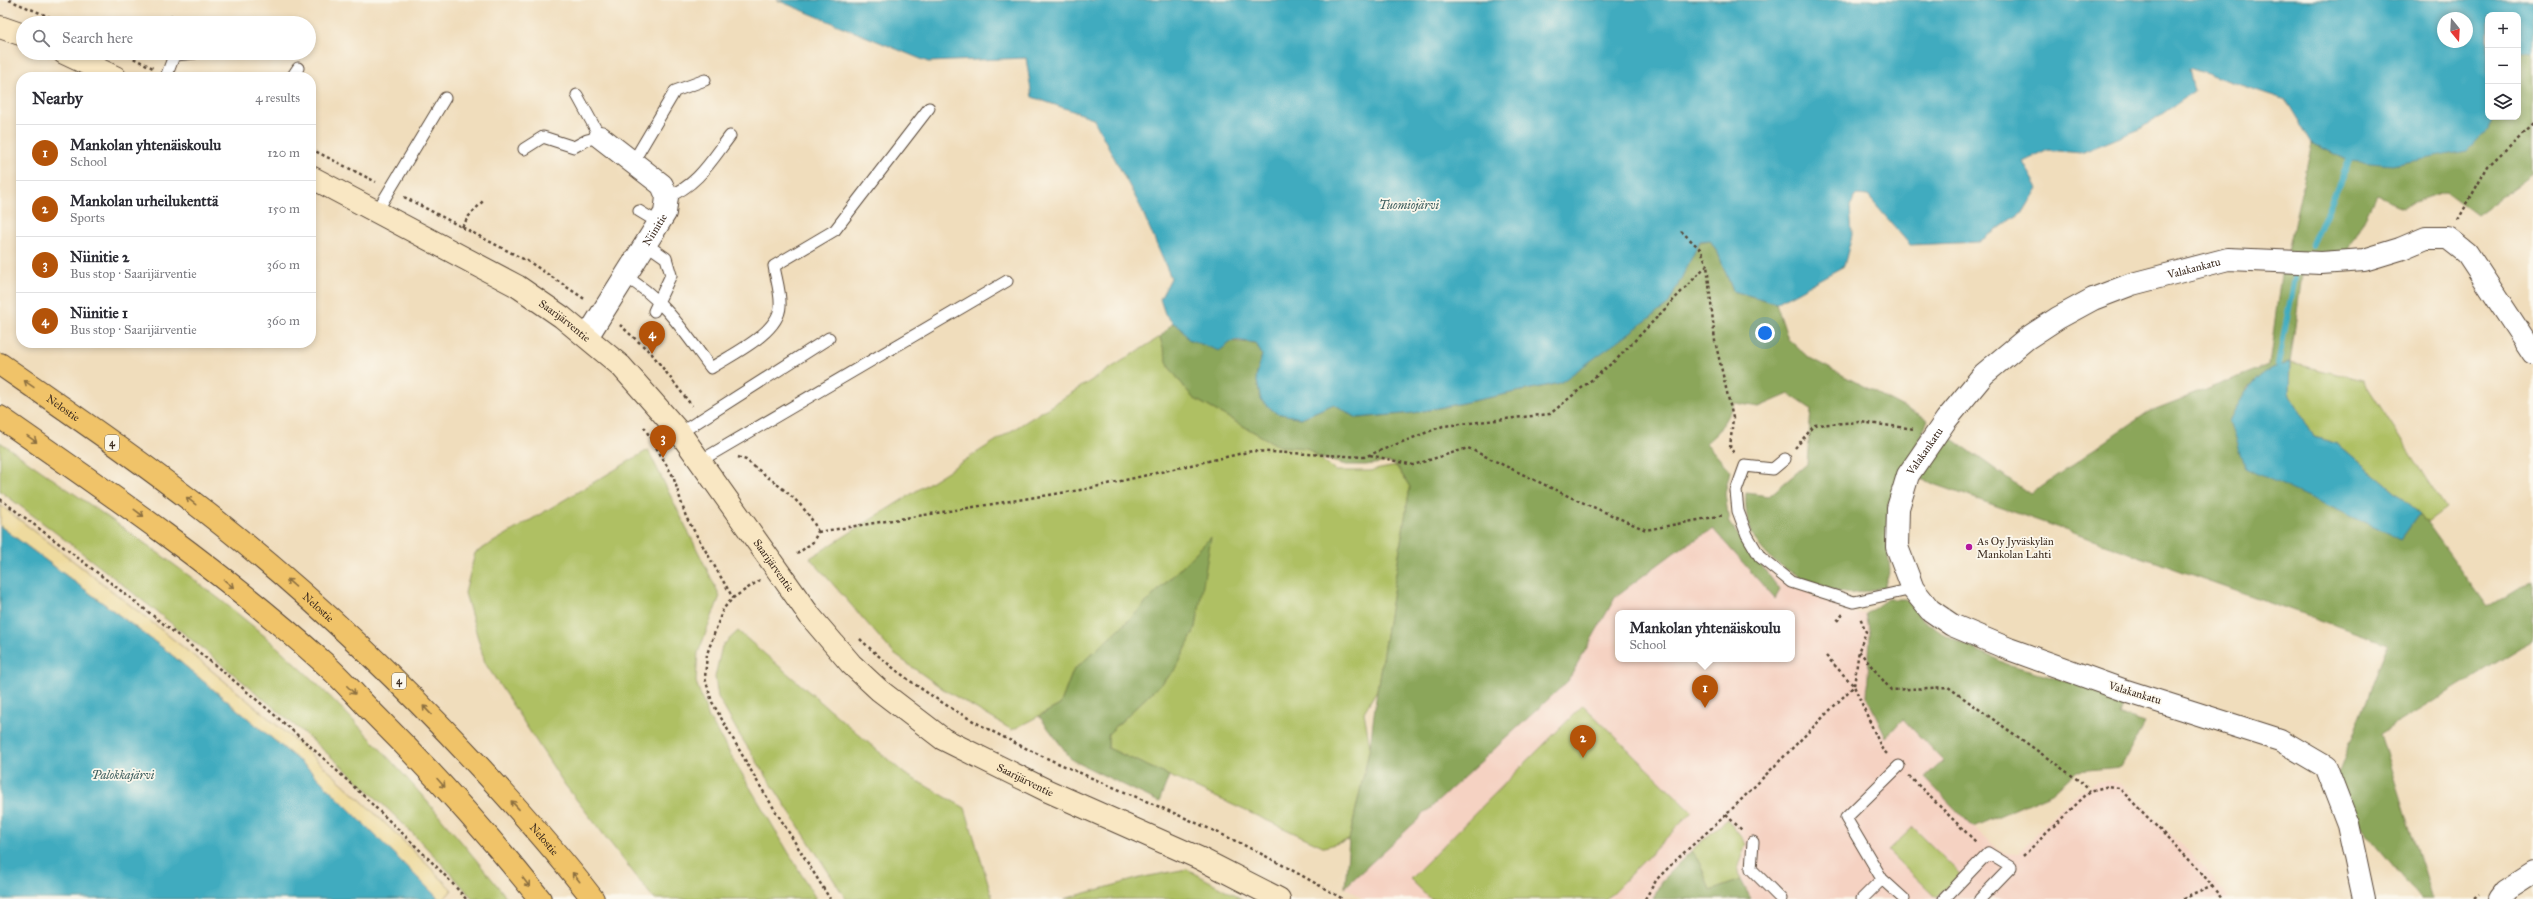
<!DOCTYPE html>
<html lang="en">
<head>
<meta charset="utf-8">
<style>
	body { margin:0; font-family:"IM FELL Great Primer",serif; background:#f7f7f7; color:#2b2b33 }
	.controls { position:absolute; right:12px; top:12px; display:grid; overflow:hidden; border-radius:8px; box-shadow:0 2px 6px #0003 }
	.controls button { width:36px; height:36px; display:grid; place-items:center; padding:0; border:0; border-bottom:1px solid #e1e1e2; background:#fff; color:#2b2b33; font:20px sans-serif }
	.compass { position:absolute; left:2437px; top:12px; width:36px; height:36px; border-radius:50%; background:#fff; box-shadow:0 2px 6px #0003; rotate:162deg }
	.you { position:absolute; left:1765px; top:333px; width:14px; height:14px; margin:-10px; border:3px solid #fff; border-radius:50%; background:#1a73e8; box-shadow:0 0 0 6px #1a73e833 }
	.badge { display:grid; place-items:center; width:26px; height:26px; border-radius:50%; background:#b45309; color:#fff; font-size:13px; font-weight:700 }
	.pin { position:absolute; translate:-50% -33px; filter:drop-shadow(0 1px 2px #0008) }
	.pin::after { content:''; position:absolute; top:21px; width:14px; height:12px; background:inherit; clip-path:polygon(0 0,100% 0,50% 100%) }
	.popup { position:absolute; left:1615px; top:610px; width:180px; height:52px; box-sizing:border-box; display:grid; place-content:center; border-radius:8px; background:#fff; filter:drop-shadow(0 1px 3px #0005); font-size:13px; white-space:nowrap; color:#7c7c81 }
	.popup b { font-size:15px; color:#2b2b33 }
	.popup::after { content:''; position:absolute; left:50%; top:100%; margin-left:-8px; border:8px solid transparent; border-top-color:#fff }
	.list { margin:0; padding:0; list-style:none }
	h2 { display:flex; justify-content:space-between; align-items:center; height:52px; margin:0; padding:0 16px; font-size:17px }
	h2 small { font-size:13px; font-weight:400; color:#7c7c81 }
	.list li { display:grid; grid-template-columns:26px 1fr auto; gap:12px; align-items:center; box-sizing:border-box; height:56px; padding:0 16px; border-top:1px solid #e1e1e2 }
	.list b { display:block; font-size:15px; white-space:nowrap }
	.list p { margin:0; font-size:13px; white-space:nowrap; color:#7c7c81 }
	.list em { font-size:13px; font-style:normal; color:#7c7c81 }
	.icon { flex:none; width:22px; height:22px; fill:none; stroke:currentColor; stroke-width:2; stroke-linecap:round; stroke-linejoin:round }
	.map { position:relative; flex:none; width:2533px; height:899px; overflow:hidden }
	.search { position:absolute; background:#fff; box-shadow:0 2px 6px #0003; left:16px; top:16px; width:300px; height:44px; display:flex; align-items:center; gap:10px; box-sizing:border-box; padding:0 14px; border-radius:22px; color:#7c7c81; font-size:15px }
	.panel { position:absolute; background:#fff; box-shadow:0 2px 6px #0003; left:16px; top:72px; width:300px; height:276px; border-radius:16px }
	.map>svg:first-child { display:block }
	.built { fill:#f5d2c2; fill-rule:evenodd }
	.green { fill:#afc064; stroke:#757541 }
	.forest { fill:#8ba65a; stroke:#63683c }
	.sand { fill:#eeda9e; stroke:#94825e }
	.water { fill:#40abbf; stroke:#3e6a6e; fill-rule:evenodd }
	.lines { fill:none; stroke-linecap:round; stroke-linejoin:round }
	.stream { stroke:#40abbf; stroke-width:6 }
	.service-casing { stroke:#564536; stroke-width:13 }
	.minor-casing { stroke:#564536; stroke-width:24 }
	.secondary-casing { stroke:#564536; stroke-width:24 }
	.trunk-casing { stroke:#564536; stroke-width:24 }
	.path { stroke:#564536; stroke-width:2.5; stroke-dasharray:3 3; stroke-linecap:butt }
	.service { stroke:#fff; stroke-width:11 }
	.minor { stroke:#fff; stroke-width:22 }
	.secondary { stroke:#f9e7c3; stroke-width:22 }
	.trunk { stroke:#f0c369; stroke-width:22 }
	.oneway { stroke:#8c6f40 }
	.poi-dot { fill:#b5179e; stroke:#fbf7ec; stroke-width:1.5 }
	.labels { text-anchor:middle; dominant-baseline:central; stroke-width:3.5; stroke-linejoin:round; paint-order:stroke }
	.shield { fill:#fbf7ec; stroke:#75685c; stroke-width:1 }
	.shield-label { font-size:10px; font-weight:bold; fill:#3b2a1e }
	.street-label { font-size:11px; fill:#3b2a1e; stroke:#fbf7ec }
	.poi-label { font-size:11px; fill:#3b2a1e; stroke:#fbf7ec; text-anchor:start }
	.water-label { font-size:12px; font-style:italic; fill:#3d5e5e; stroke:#fbf7ec }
</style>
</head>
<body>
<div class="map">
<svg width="2533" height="899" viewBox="0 0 2533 899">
	<rect width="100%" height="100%" fill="#fbf7ec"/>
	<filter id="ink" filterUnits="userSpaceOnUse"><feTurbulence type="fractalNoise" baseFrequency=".025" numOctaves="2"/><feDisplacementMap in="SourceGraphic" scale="8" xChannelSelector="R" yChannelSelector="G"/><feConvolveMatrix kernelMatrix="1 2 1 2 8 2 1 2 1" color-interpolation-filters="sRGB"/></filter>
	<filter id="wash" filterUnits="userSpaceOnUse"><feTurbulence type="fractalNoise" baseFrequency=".012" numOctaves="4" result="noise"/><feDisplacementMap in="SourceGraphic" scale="16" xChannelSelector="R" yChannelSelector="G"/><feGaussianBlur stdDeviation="0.9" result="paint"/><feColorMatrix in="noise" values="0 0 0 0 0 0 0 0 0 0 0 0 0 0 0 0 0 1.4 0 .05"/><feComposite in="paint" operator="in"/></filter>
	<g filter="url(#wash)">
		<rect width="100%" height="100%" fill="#f0ddbc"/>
		<path class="built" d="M1722,523L1777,579L1852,612L1866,614L1870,634L1867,697L1886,737L1903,719L1943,761L1925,778L1973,827L1997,848L2006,853L2017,854L2073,795L2097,782L2110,781L2121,784L2205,868L2229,899H1363L1345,887L1568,681L1616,596L1675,552ZM1618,613H1792V659H1618Z"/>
		<path class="green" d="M1160,337L1169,367L1193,398L1279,446L1307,448L1335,471H1370L1396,466L1410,487L1377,690L1364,712L1370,747L1349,840L1325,847L1108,748V734L1176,669L1196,627L1210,538L1130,619L1073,671L1060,705L1012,730L943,689L894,654L810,558Z
			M2290,363L2363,380L2446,508L2427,522L2420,513L2338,444L2314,437L2289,394Z
			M0,442C85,502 174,560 254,627C349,707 430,802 508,899H473C405,819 324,749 242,681C163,616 83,552 0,491Z
			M648,450L720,596L698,653L696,682L709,718L816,899H654L565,785L485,663L465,593L475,553Z
			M738,631L905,774L965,808L993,899H846L739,734L718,697L715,677L722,646Z
			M1583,705L1692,812L1606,899H1431L1410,879Z
			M1727,819L1746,844L1738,866L1741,880L1710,891L1700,863L1691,851Z
			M1913,827L1960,874L1936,898L1888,851Z
			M1187,869L1242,899H1064L1144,877Z"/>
		<path class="forest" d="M2522,52L2533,53V174L2477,215L2446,192L2403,207L2376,196L2345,255L2287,256L2312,143L2349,161L2488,129L2493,117H2518V61Z
			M1710,240L1718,253L1733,291L1776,303L1788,339L1808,357L1928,420L1888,505L1887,545L1890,570L1884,587C1872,589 1856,595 1845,593C1836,592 1827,587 1819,584C1775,569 1742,544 1746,493L1769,496L1807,464L1811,409L1789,394L1759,407L1735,403L1718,432L1706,443L1730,471L1725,493L1729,523L1780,590L1775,599L1713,529L1675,552L1616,596L1568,681L1345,887L1349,840L1370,747L1377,690L1410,487L1397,466L1389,462L1366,465H1346L1320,458L1307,448L1279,446L1193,398L1169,367L1160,337L1173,323L1181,327L1188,339L1256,343L1262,355L1256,377L1261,400L1276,413L1301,418L1334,404L1357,418L1414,413L1560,383L1691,257L1700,242Z
			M2282,267L2303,268L2290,363L2278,365L2246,389L2401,539L2420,513L2488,607L2533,580V640L2380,734L2432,899H2421L2326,785L2339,772L2388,644L1917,478L1943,432L2030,494L2148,412L2269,365Z
			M1211,537L1196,627L1176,669L1108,734V748L1169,776L1159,802L1072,760L1039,716L1060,705L1073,671L1130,619Z
			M1887,599H1906L1922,619L1946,636L2007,664L2125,697L2120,715L2145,723L2121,767L2077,771L2052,793L1973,827L1925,778L1943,761L1903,719L1886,737L1867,697L1870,634L1866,614Z
			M1691,851L1700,863L1710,891L1741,880L1751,899H1653L1661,881Z"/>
		<path class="sand" d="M0,505C158,625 315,747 452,890L444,899H439L310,770L167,651L0,526Z"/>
		<path class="water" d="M777,0H2533V53L2522,52L2518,61V15H2488V117H2493L2488,129L2467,151L2392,165L2349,161L2312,143L2286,100L2189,68L2194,92L2140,129L2081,153L2048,150L2023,162L2038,188L2024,211L1979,242L1910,245L1868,196L1857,195L1850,206L1852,235L1844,266L1776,303L1733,291L1718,253L1710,240L1700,241L1668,305L1560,383L1414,413L1357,418L1334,404L1301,418L1276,413L1261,400L1256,377L1262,355L1256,343L1234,340L1219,351L1188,339L1181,327L1173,323L1165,314L1160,299L1171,278L1140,206L1093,118L1032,97L1026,58L928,62ZM2443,18H2467V42H2443Z
			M2290,363L2289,394L2314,437L2338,444L2420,513L2401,539L2245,468L2229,422C2243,395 2256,368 2290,363Z
			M0,526L167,651L310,770L439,899H0Z"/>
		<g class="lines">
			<path class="stream" d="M2312,246L2349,161
				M2278,364L2295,278"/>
		</g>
	</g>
	<g filter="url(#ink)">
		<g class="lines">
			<g class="service-casing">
				<path id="service" d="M172,23V22
					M176,55L195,53
					M166,77L175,53
					M292,77L298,68
					M524,149L543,137L574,147L587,140L600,137L577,95
					M633,162L675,91L705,80
					M667,197C697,186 711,161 730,136
					M377,211L445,98
					M639,211L659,223
					M646,244L666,258L671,275L654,311
					M625,277C662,296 687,336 711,368C731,355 779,333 780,306C781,293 776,279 774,266L835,230L929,108
					M680,433L829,338
					M1785,459L1773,469L1745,466L1736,491L1738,511L1747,535L1760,557L1791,582L1854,602L1913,589
					M700,461L1007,281
					M1753,842L1751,869L1781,899
					M1882,879L1846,818L1899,766
					M1862,899L1882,879L1904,899
					M1944,899L1988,853L2011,867L1980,899"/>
			</g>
			<g class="minor-casing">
				<g id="minor">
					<path id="s1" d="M587,337L665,213L667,197L662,185L600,137"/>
					<path id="s2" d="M2364,899L2348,824L2326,767L2280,740L2123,690L2009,649L1952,625L1930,610L1913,589L1897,547L1898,508L1908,475L1946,420L1984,374L2026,339L2058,318L2093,299L2132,284L2228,259L2321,263L2364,260L2400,249L2426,238H2448L2467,253L2533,353"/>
					<path d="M2499,899L2505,891L2533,873"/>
				</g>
			</g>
			<g class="secondary-casing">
				<g id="secondary">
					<path d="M0,27L23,35"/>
					<path d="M64,53L115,77"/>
					<path id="s3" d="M311,177L517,286L562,317L621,366L680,433L810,616L851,664L879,690L943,739L1048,791L1199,858L1279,899"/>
				</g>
			</g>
			<g class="trunk-casing">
				<g id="trunk">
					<path id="s4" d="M0,364C75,416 151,468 222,525C313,598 396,677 475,762C516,806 556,851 593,899"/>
					<path d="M0,417C111,494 222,571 323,662C342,679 359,699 377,717C435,775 489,835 540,899"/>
				</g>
			</g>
			<path class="path" d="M9,0L64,23
				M123,53L153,68
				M311,149L376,182
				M404,197L531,263L586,300
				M2458,220L2488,166L2533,124
				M462,227L469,216L484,200
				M1681,231L1701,250L1707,265
				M620,325L652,354L692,406
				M644,427L673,476L686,517L733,598
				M1795,448L1815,425L1860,422L1915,429
				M1370,455L1413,465L1468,448L1570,497L1646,530L1724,515
				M738,457L746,460C771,481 806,501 818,532
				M0,499C130,597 261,695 377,809C407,838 439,867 466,899
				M818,532L1086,489L1252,451L1364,457L1443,426L1550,414L1617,359L1707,265L1715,341L1733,418L1730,448L1735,454
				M797,554L813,542L818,532
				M760,580L733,598L723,609L707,654L705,678L712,702L757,781L830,899
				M1837,621L1843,614
				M860,639C956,731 1084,772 1203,826C1251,847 1298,873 1343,899
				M1859,651L1891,690L1948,687L2081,782L2090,791
				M1826,656L1854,686L1882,749L1889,756
				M1909,776L1977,843
				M1726,815L1743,831
				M2023,856L2090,791L2109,786L2119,788L2201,872L2222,899
				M1645,899L1657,879L1678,858L1726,815L1854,686L1859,650L1866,632L1860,617
				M2183,899L2213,886
				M2474,899L2479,895"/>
			<use href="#service" class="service"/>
			<use href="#minor" class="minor"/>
			<use href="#secondary" class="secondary"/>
			<use href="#trunk" class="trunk"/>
		</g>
		<defs><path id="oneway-shaft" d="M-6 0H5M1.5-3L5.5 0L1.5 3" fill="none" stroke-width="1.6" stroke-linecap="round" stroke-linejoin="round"/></defs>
		<g class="oneway">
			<use href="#oneway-shaft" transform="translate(29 384) rotate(-145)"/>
			<use href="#oneway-shaft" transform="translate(32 439) rotate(35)"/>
			<use href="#oneway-shaft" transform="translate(191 501) rotate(-142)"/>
			<use href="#oneway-shaft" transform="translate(139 513) rotate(37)"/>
			<use href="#oneway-shaft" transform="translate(291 583) rotate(-139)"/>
			<use href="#oneway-shaft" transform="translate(229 584) rotate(40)"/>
			<use href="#oneway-shaft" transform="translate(351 690) rotate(45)"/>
			<use href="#oneway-shaft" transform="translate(427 710) rotate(-133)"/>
			<use href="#oneway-shaft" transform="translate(441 783) rotate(48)"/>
			<use href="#oneway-shaft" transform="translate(515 805) rotate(-133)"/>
			<use href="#oneway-shaft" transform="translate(576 877) rotate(-129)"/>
			<use href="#oneway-shaft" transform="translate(526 882) rotate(52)"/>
		</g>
	</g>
	<circle class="poi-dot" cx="1969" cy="547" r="4"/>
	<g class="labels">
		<g class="shield">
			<rect x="105" y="435" width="14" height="16" rx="3"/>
			<rect x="392" y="673" width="14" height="16" rx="3"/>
		</g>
		<g class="shield-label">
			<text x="112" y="443">4</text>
			<text x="399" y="681">4</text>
		</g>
		<g class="street-label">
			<text stroke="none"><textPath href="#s1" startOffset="127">Niinitie</textPath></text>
			<text stroke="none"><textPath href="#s2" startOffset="1076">Valakankatu</textPath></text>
			<text stroke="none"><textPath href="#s3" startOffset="292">Saarijärventie</textPath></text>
			<text stroke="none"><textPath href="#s4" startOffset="77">Nelostie</textPath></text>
			<text stroke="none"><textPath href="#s2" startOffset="740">Valakankatu</textPath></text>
			<text stroke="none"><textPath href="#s3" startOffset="616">Saarijärventie</textPath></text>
			<text stroke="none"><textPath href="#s4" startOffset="401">Nelostie</textPath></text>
			<text transform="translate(2135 693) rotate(17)">Valakankatu</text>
			<text stroke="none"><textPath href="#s3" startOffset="952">Saarijärventie</textPath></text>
			<text stroke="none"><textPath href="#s4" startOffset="725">Nelostie</textPath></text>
		</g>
		<g class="poi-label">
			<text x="1977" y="541">As Oy Jyväskylän<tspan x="1977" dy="13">Mankolan Lahti</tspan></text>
		</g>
		<g class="water-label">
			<text x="1409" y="205">Tuomiojärvi</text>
			<text x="123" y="775">Palokkajärvi</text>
		</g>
	</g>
</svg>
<div class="controls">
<button>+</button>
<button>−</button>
<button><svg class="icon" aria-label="layers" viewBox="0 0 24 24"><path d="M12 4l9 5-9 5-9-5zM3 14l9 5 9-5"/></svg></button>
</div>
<svg class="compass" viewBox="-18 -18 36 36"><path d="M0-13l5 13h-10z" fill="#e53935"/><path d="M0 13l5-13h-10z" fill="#7c7c81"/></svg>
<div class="you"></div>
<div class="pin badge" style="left:1705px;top:708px">1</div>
<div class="popup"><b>Mankolan yhtenäiskoulu</b>School</div>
<div class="pin badge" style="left:1583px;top:758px">2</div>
<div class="pin badge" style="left:663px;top:458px">3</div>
<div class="pin badge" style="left:652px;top:354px">4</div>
<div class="search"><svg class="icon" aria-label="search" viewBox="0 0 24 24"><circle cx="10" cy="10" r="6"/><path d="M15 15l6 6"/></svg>Search here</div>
<section class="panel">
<h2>Nearby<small>4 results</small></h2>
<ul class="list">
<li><span class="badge">1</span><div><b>Mankolan yhtenäiskoulu</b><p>School</p></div><em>120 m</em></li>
<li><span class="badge">2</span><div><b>Mankolan urheilukenttä</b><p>Sports</p></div><em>150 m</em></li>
<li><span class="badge">3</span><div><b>Niinitie 2</b><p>Bus stop · Saarijärventie</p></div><em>360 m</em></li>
<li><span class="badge">4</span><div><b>Niinitie 1</b><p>Bus stop · Saarijärventie</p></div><em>360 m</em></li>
</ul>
</section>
</div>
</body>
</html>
